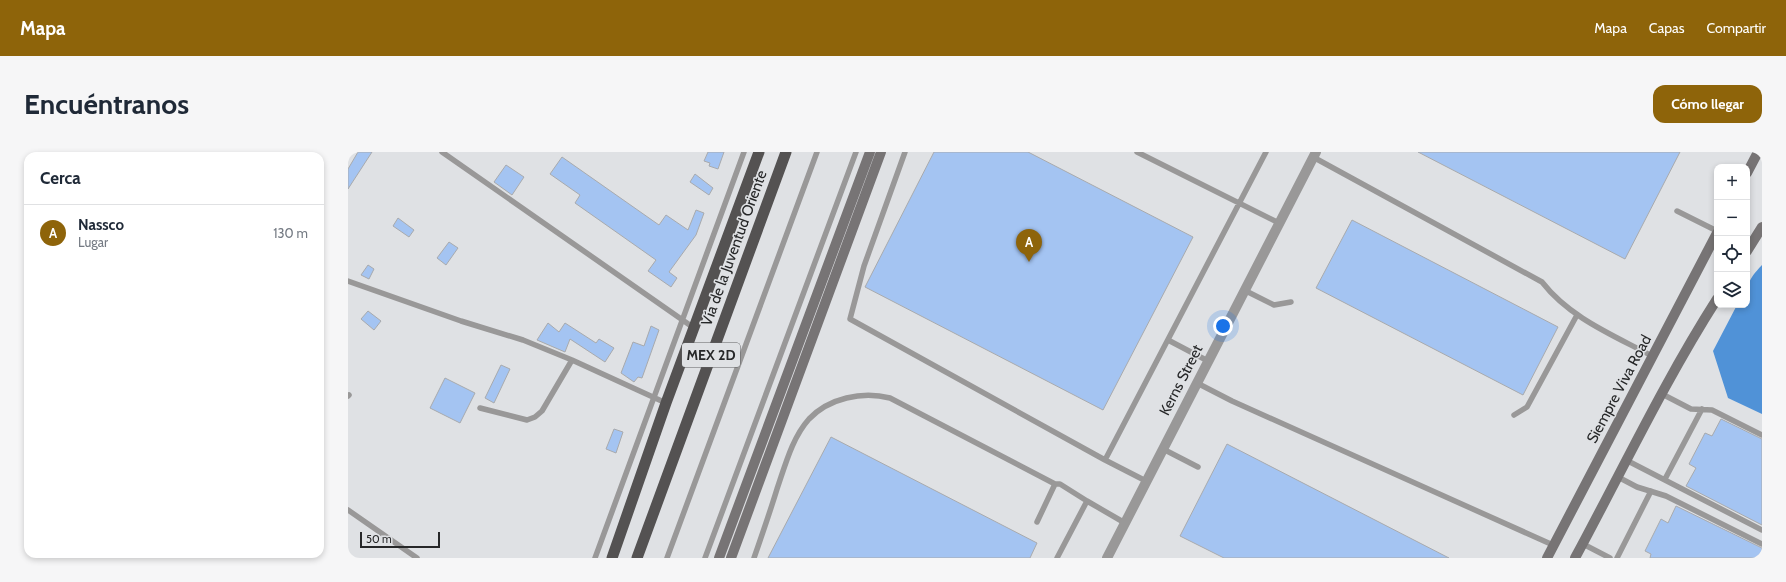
<!DOCTYPE html>
<html lang="es">
<head>
<meta charset="utf-8">
<style>
	body { margin:0; font-family:Cabin,sans-serif; background:#f6f6f7; color:#1f2937 }
	.controls { position:absolute; right:12px; top:12px; display:grid; overflow:hidden; border-radius:8px; box-shadow:0 2px 6px #0003 }
	.controls button { width:36px; height:36px; display:grid; place-items:center; padding:0; border:0; border-bottom:1px solid #e0e1e3; background:#fff; color:#1f2937; font:20px sans-serif }
	.scale { position:absolute; left:12px; bottom:10px; width:80px; box-sizing:border-box; padding-left:4px; border:2px solid #262728; border-top:0; font-size:11px; line-height:14px; white-space:nowrap; color:#262728; -webkit-text-stroke:3px #dfe1e4; paint-order:stroke }
	.you { position:absolute; left:875px; top:174px; width:14px; height:14px; margin:-10px; border:3px solid #fff; border-radius:50%; background:#1a73e8; box-shadow:0 0 0 6px #1a73e833 }
	.badge { display:grid; place-items:center; width:26px; height:26px; border-radius:50%; background:#8e640a; color:#fff; font-size:13px; font-weight:700 }
	.pin { position:absolute; translate:-50% -33px; filter:drop-shadow(0 1px 2px #0008) }
	.pin::after { content:''; position:absolute; top:21px; width:14px; height:12px; background:inherit; clip-path:polygon(0 0,100% 0,50% 100%) }
	.list { margin:0; padding:0; list-style:none }
	h2 { display:flex; justify-content:space-between; align-items:center; height:52px; margin:0; padding:0 16px; font-size:17px }
	h2 small { font-size:13px; font-weight:400; color:#747a83 }
	.list li { display:grid; grid-template-columns:26px 1fr auto; gap:12px; align-items:center; box-sizing:border-box; height:56px; padding:0 16px; border-top:1px solid #e0e1e3 }
	.list b { display:block; font-size:15px; white-space:nowrap }
	.list p { margin:0; font-size:13px; white-space:nowrap; color:#747a83 }
	.list em { font-size:13px; font-style:normal; color:#747a83 }
	.icon { flex:none; width:22px; height:22px; fill:none; stroke:currentColor; stroke-width:2; stroke-linecap:round; stroke-linejoin:round }
	.map { position:relative; flex:none; width:1414px; height:406px; overflow:hidden; border-radius:12px }
	header { display:flex; align-items:center; gap:24px; box-sizing:border-box; height:56px; padding:0 20px; background:#8e640a; color:#fff }
	header strong { font-size:19px }
	nav { display:flex; gap:22px; margin-inline-start:auto; font-size:14px }
	.intro { display:flex; align-items:center; justify-content:space-between; box-sizing:border-box; height:96px; padding:0 24px }
	h1 { margin:0; font-size:28px }
	.button { padding:10px 18px; border-radius:12px; background:#8e640a; color:#fff; font-size:14px; font-weight:700 }
	main { display:flex; gap:24px; padding:0 24px }
	aside { flex:1; background:#fff; border-radius:12px; box-shadow:0 2px 6px #0003 }
	.map>svg:first-child { display:block }
	.water { fill:#5092d7 }
	.building { fill:#a4c4f2; stroke:#a8aaad }
	.lines { fill:none; stroke-linecap:round; stroke-linejoin:round }
	.service { stroke:#999898; stroke-width:5.5 }
	.minor { stroke:#999898; stroke-width:10 }
	.secondary { stroke:#777475; stroke-width:10 }
	.trunk { stroke:#545252; stroke-width:11 }
	.labels { text-anchor:middle; dominant-baseline:central; stroke-width:3; stroke-linejoin:round; paint-order:stroke }
	.shield { fill:#dfe1e4; stroke:#5e5f60; stroke-width:1 }
	.shield-label { font-size:14px; font-weight:bold; fill:#262728 }
	.street-label { font-size:15px; fill:#262728; stroke:#dfe1e4 }
</style>
</head>
<body>
<header>
<strong>Mapa</strong>
<nav><a>Mapa</a><a>Capas</a><a>Compartir</a></nav>
</header>
<div class="intro"><h1>Encuéntranos</h1><a class="button">Cómo llegar</a></div>
<main>
<aside>
<h2>Cerca<small></small></h2>
<ul class="list">
<li><span class="badge">A</span><div><b>Nassco</b><p>Lugar</p></div><em>130 m</em></li>
</ul>
</aside>
<div class="map">
<svg width="1414" height="406" viewBox="0 0 1414 406">
	<rect width="100%" height="100%" fill="#dfe1e4"/>
	<path class="water" d="M1414,113V262L1380,246L1365,199L1389,153H1399C1399,132 1399,129 1414,113Z"/>
	<path class="building" d="M10,0H24L0,37V17Z
		M360,0H376L370,17L361,14L362,11L356,9Z
		M586,0H680L845,85L755,258L517,135Z
		M1070,0H1332L1277,107Z
		M214,5L311,73L318,63L340,78L348,58L356,61L348,83L321,120L329,126L323,135L300,119L308,108L227,51L232,43L202,22Z
		M158,13L176,25L164,43L146,30Z
		M347,22L365,36L361,43L342,30Z
		M50,66L66,78L61,85L45,74Z
		M1004,68L1210,175L1175,243L968,136Z
		M101,90L110,96L98,113L89,106Z
		M20,113L26,117L21,127L13,123Z
		M20,159L33,169L26,178L13,167Z
		M200,171L211,180L217,171L248,191L251,187L266,196L257,210L222,187L217,200L189,188Z
		M303,174L311,178L294,226L290,225L286,230L273,221L285,190L296,194Z
		M153,213L162,217L146,251L137,246Z
		M97,226L127,241L112,271L82,256Z
		M1373,267L1414,287V373L1338,334L1348,316L1341,312L1357,281L1364,284Z
		M266,277L275,280L268,301L258,297Z
		M483,285L689,391L682,406H420Z
		M879,292L1101,406H876L832,384Z
		M1328,354L1414,396V406H1302L1303,402L1297,399L1313,367L1320,371Z"/>
	<g class="lines">
		<path class="service" d="M94,0L346,176
			M557,0L516,114L502,167L757,308
			M789,0L931,71
			M965,5L1194,130C1222,166 1265,183 1304,204
			M1329,59L1369,79
			M0,129L113,169L175,188L224,208L318,251
			M896,138L926,153L943,150
			M820,188L860,209
			M849,231L884,249L1205,393
			M1314,242L1343,257L1364,258L1414,283
			M0,244L1,243
			M132,256L179,268L187,265L194,259L224,208
			M1166,263L1179,255L1229,163
			M815,297L850,315
			M1278,308L1414,378
			M1270,325L1289,335L1318,344L1414,392
			M1317,327L1354,257
			M798,329L757,308L918,0
			M0,358L69,406
			M689,370L707,332
			M1235,392L1262,406
			M247,406L396,0
			M319,406L469,0
			M357,406L508,0
			M406,406C414,383 422,360 429,337C437,314 444,286 461,267C481,246 514,239 542,246L707,332H712L739,349
			M709,406L739,349L777,371
			M1269,406L1303,339"/>
		<path class="minor" d="M759,406L968,0"/>
		<path class="secondary" d="M1399,21L1410,0
			M1399,99L1414,75
			M371,406L522,0
			M383,406L533,0
			M1199,406L1369,81
			M1227,406C1274,319 1316,230 1369,147"/>
		<path class="trunk" d="M264,406L318,251L411,0
			M289,406L438,0"/>
	</g>
	<g class="labels">
		<rect class="shield" x="334" y="191" width="58" height="24" rx="3"/>
		<g class="shield-label">
			<text x="363" y="203">MEX 2D</text>
		</g>
		<g class="street-label">
			<text transform="translate(386 96) rotate(-70)">Vía de la Juventud Oriente</text>
			<text transform="translate(833 228) rotate(-63)">Kerns Street</text>
			<text transform="translate(1271 237) rotate(-62)">Siempre Viva Road</text>
		</g>
	</g>
</svg>
<div class="controls">
<button>+</button>
<button>−</button>
<button><svg class="icon" aria-label="locate" viewBox="0 0 24 24"><circle cx="12" cy="12" r="6"/><path d="M12 2v4M12 18v4M2 12h4M18 12h4"/></svg></button>
<button><svg class="icon" aria-label="layers" viewBox="0 0 24 24"><path d="M12 4l9 5-9 5-9-5zM3 14l9 5 9-5"/></svg></button>
</div>
<div class="scale">50 m</div>
<div class="you"></div>
<div class="pin badge" style="left:681px;top:110px">A</div>
</div>
</main>
</body>
</html>
